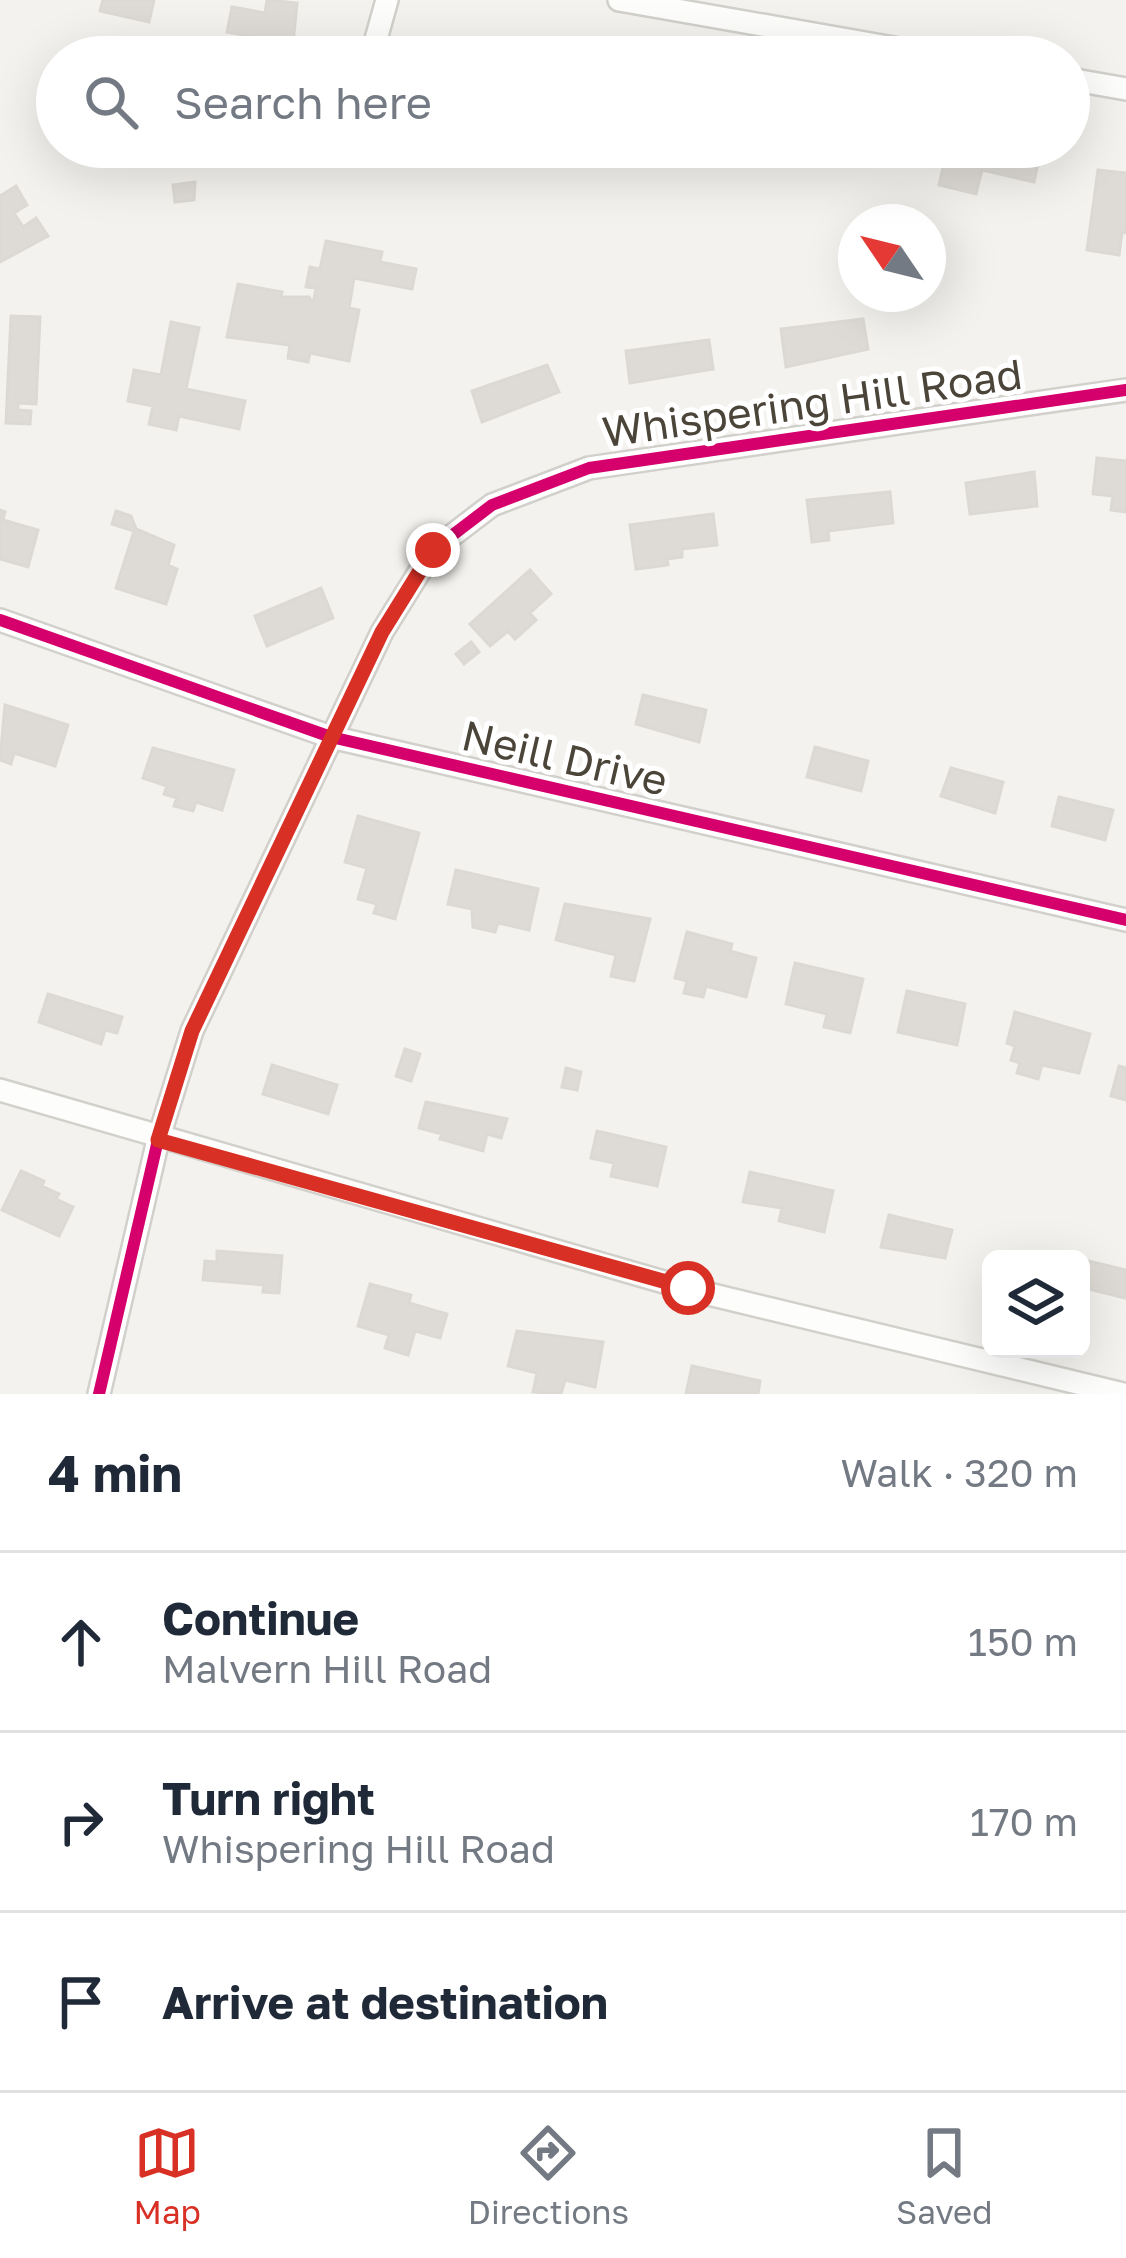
<!DOCTYPE html>
<html lang="en">
<head>
<meta charset="utf-8">
<style>
	body { margin:0; font-family:"Golos Text",sans-serif; background:#f6f6f7; color:#1f2937 }
	.controls { position:absolute; right:36px; bottom:36px; display:grid; overflow:hidden; border-radius:18px; box-shadow:0 12px 48px #0002 }
	.controls button { width:108px; height:108px; display:grid; place-items:center; padding:0; border:0; border-bottom:3px solid #e0e1e3; background:#fff; color:#1f2937; font:60px sans-serif }
	.compass { position:absolute; left:838px; top:204px; width:108px; height:108px; border-radius:50%; background:#fff; box-shadow:0 12px 48px #0002; rotate:305deg }
	.stop { position:absolute; width:36px; height:36px; margin:-27px; border:9px solid #d93025; border-radius:50%; background:#fff }
	.stop.end { background:#d93025; border-color:#fff; box-shadow:0 3px 12px #0008 }
	.list { margin:0; padding:0; list-style:none }
	h2 { display:flex; justify-content:space-between; align-items:center; height:156px; margin:0; padding:0 48px; font-size:51px }
	h2 small { font-size:39px; font-weight:400; color:#747a83 }
	.list li { display:grid; grid-template-columns:78px 1fr auto; gap:36px; align-items:center; box-sizing:border-box; height:180px; padding:0 48px; border-top:3px solid #e0e1e3 }
	.list b { display:block; font-size:45px; white-space:nowrap }
	.list p { margin:0; font-size:39px; white-space:nowrap; color:#747a83 }
	.list em { font-size:39px; font-style:normal; color:#747a83 }
	.icon { flex:none; width:66px; height:66px; fill:none; stroke:currentColor; stroke-width:2; stroke-linecap:round; stroke-linejoin:round }
	.map { position:relative; flex:none; width:1126px; height:1394px; overflow:hidden }
	.search { position:absolute; background:#fff; box-shadow:0 12px 48px #0002; left:36px; right:36px; top:36px; height:132px; display:flex; align-items:center; gap:30px; box-sizing:border-box; padding:0 42px; border-radius:66px; color:#747a83; font-size:45px }
	.sheet { height:696px; background:#fff }
	nav { display:flex; justify-content:space-around; align-items:center; box-sizing:border-box; height:168px; border-top:3px solid #e0e1e3; background:#fff; font-size:33px; color:#747a83 }
	nav a { display:grid; justify-items:center; gap:6px }
	nav .on { color:#d93025 }
	.map>svg:first-child { display:block }
	.building { fill:#dedbd6; stroke:#dcd9d4; stroke-width:3 }
	.lines { fill:none; stroke-linecap:round; stroke-linejoin:round }
	.street-casing { stroke:#d2d0cb; stroke-width:26 }
	.street { stroke:#fdfdfc; stroke-width:21 }
	.cycleway-casing { stroke:#fff; stroke-width:20 }
	.cycleway { stroke:#d6006c; stroke-width:12 }
	.route { stroke:#d93025; stroke-width:15 }
	.labels { text-anchor:middle; dominant-baseline:central; stroke-width:10; stroke-linejoin:round; paint-order:stroke }
	.street-label { font-size:42px; fill:#4b4439; stroke:#fff }
</style>
</head>
<body>
<div class="map">
<svg width="1126" height="1394" viewBox="0 0 1126 1394">
	<rect width="100%" height="100%" fill="#f4f2ee"/>
	<path class="building" d="M103,0H154L149,22L100,11Z
		M267,0L297,3L293,44L227,32L232,7L265,13Z
		M801,147H872L870,161L836,156L835,164L799,158Z
		M948,147H1034L1041,149L1034,182L982,170L976,194L939,185Z
		M1098,170L1126,173V233L1122,232L1119,255L1087,250Z
		M195,182L194,200L175,202L173,185Z
		M16,186L27,205L14,213L23,227L36,218L48,236L0,262V196Z
		M326,241L382,252L380,262L416,269L412,289L354,278L349,308L359,310L349,361L310,353L308,362L288,358L290,345L227,337L238,284L282,292L281,297H309L313,304L316,288L306,287L310,267L320,269Z
		M11,316L40,317L36,404L18,403V410L31,411L30,424L6,423Z
		M863,319L868,349L786,367L781,329Z
		M171,322L199,328L186,389L245,401L239,429L179,416L176,430L149,424L153,406L128,401L134,370L161,375Z
		M709,340L713,369L630,383L626,351Z
		M547,365L559,392L482,422L472,391Z
		M1097,458L1126,461V512L1111,510L1113,496L1093,494Z
		M1034,472L1037,506L970,514L966,483Z
		M890,492L893,523L828,531L829,540L812,542L807,500Z
		M0,510L5,512L3,520L38,530L28,567L0,559Z
		M116,511L131,516L136,529L174,545L168,565L177,569L166,604L116,588L134,531L112,524Z
		M713,514L717,545L682,549V557L667,559L668,565L636,569L630,525Z
		M530,570L551,594L530,613L536,620L515,639L508,631L490,646L470,624Z
		M321,588L333,618L267,646L255,616Z
		M471,642L479,652L464,664L456,654Z
		M643,695L706,710L699,742L636,724Z
		M5,705L68,725L55,766L14,753L11,764L0,760Z
		M815,747L868,761L861,791L807,777Z
		M153,748L234,770L222,810L196,802L193,811L174,806L177,798L164,794L167,786L143,778Z
		M951,768L1003,782L995,813L941,796Z
		M1059,797L1113,810L1105,840L1052,826Z
		M358,816L419,833L395,919L374,913L377,904L358,899L367,868L345,862Z
		M456,870L538,889L529,930L498,923L495,932L473,927L472,909L448,904Z
		M565,904L650,919L634,981L611,976L616,955L556,940Z
		M687,932L732,944L730,951L756,958L746,997L706,986L703,997L684,993L687,981L675,978Z
		M795,963L863,979L850,1033L824,1027L827,1014L786,1004Z
		M907,991L965,1004L957,1045L898,1032Z
		M48,994L122,1017L117,1033L105,1030L101,1044L39,1022Z
		M1015,1012L1090,1034L1079,1073L1042,1065L1038,1079L1017,1073L1020,1063L1011,1060L1015,1046L1007,1043Z
		M405,1049L420,1054L411,1081L396,1076Z
		M272,1065L337,1085L328,1114L263,1094Z
		M1119,1066L1126,1068V1100L1111,1096Z
		M566,1068L581,1072L577,1090L562,1087Z
		M426,1102L507,1119L501,1138L487,1134L483,1151L440,1139L442,1134L419,1128Z
		M597,1131L666,1147L657,1186L611,1176L614,1163L591,1158Z
		M21,1171L44,1181L42,1186L59,1194L56,1199L73,1207L59,1236L2,1210Z
		M750,1172L833,1191L824,1232L779,1221L782,1208L743,1202Z
		M889,1215L952,1230L945,1258L881,1247Z
		M217,1251L282,1256L279,1293L263,1292L264,1285L203,1280L205,1261L217,1262Z
		M1051,1252L1126,1270L1125,1298L1089,1289L1088,1296L1081,1294V1259H1049Z
		M370,1284L411,1295L409,1303L447,1314L440,1338L415,1331L408,1355L385,1348L389,1335L358,1326Z
		M517,1331L603,1342L595,1387L565,1380L561,1394L533,1392L537,1373L508,1366Z
		M692,1366L760,1381L758,1394H686Z"/>
	<g class="lines">
		<g class="street-casing">
			<path id="street" d="M619,0L945,57
				M371,57L387,0
				M1069,79L1126,89
				M0,620L331,737L1126,920
				M0,1090L688,1289L1123,1394
				M99,1394L158,1140L192,1031L382,632L433,550L492,505L589,468L1126,390"/>
		</g>
		<use href="#street" class="street"/>
		<g class="cycleway-casing">
			<path id="cycleway" d="M0,620L331,737L1126,920
				M99,1394L158,1140L192,1031L382,632L433,550L492,505L589,468L1126,390"/>
		</g>
		<use href="#cycleway" class="cycleway"/>
	</g>
	<g class="lines">
		<path class="route" d="M433,550L382,632L192,1031L158,1140L688,1288"/>
	</g>
	<g class="labels">
		<g class="street-label">
			<text transform="translate(812 402) rotate(-8)">Whispering Hill Road</text>
			<text transform="translate(565 757) rotate(13)">Neill Drive</text>
		</g>
	</g>
</svg>
<div class="controls">
<button><svg class="icon" aria-label="layers" viewBox="0 0 24 24"><path d="M12 4l9 5-9 5-9-5zM3 14l9 5 9-5"/></svg></button>
</div>
<svg class="compass" viewBox="-18 -18 36 36"><path d="M0-13l5 13h-10z" fill="#e53935"/><path d="M0 13l5-13h-10z" fill="#747a83"/></svg>
<div class="stop" style="left:688px;top:1288px"></div>
<div class="stop end" style="left:433px;top:550px"></div>
<div class="search"><svg class="icon" aria-label="search" viewBox="0 0 24 24"><circle cx="10" cy="10" r="6"/><path d="M15 15l6 6"/></svg>Search here</div>
</div>
<section class="sheet">
<h2>4 min<small>Walk · 320 m</small></h2>
<ul class="list">
<li><svg class="icon" aria-label="ahead" viewBox="0 0 24 24"><path d="M12 20V5M6 11l6-6 6 6"/></svg><div><b>Continue</b><p>Malvern Hill Road</p></div><em>150 m</em></li>
<li><svg class="icon" aria-label="right" viewBox="0 0 24 24"><path d="M7 20v-9h11M14 6l5 5-5 5"/></svg><div><b>Turn right</b><p>Whispering Hill Road</p></div><em>170 m</em></li>
<li><svg class="icon" aria-label="arrive" viewBox="0 0 24 24"><path d="M6 21V4h12l-3 4 3 4H6"/></svg><div><b>Arrive at destination</b></div></li>
</ul>
</section>
<nav>
<a class="on"><svg class="icon" aria-label="map" viewBox="0 0 24 24"><path d="M3 6l6-2 6 2 6-2v14l-6 2-6-2-6 2zM9 4v14M15 6v14"/></svg>Map</a>
<a><svg class="icon" aria-label="directions" viewBox="0 0 24 24"><path d="M12 3l9 9-9 9-9-9zM9 14v-3h6M13 9l2 2-2 2"/></svg>Directions</a>
<a><svg class="icon" aria-label="saved" viewBox="0 0 24 24"><path d="M7 4h10v16l-5-4-5 4z"/></svg>Saved</a>
</nav>
</body>
</html>
